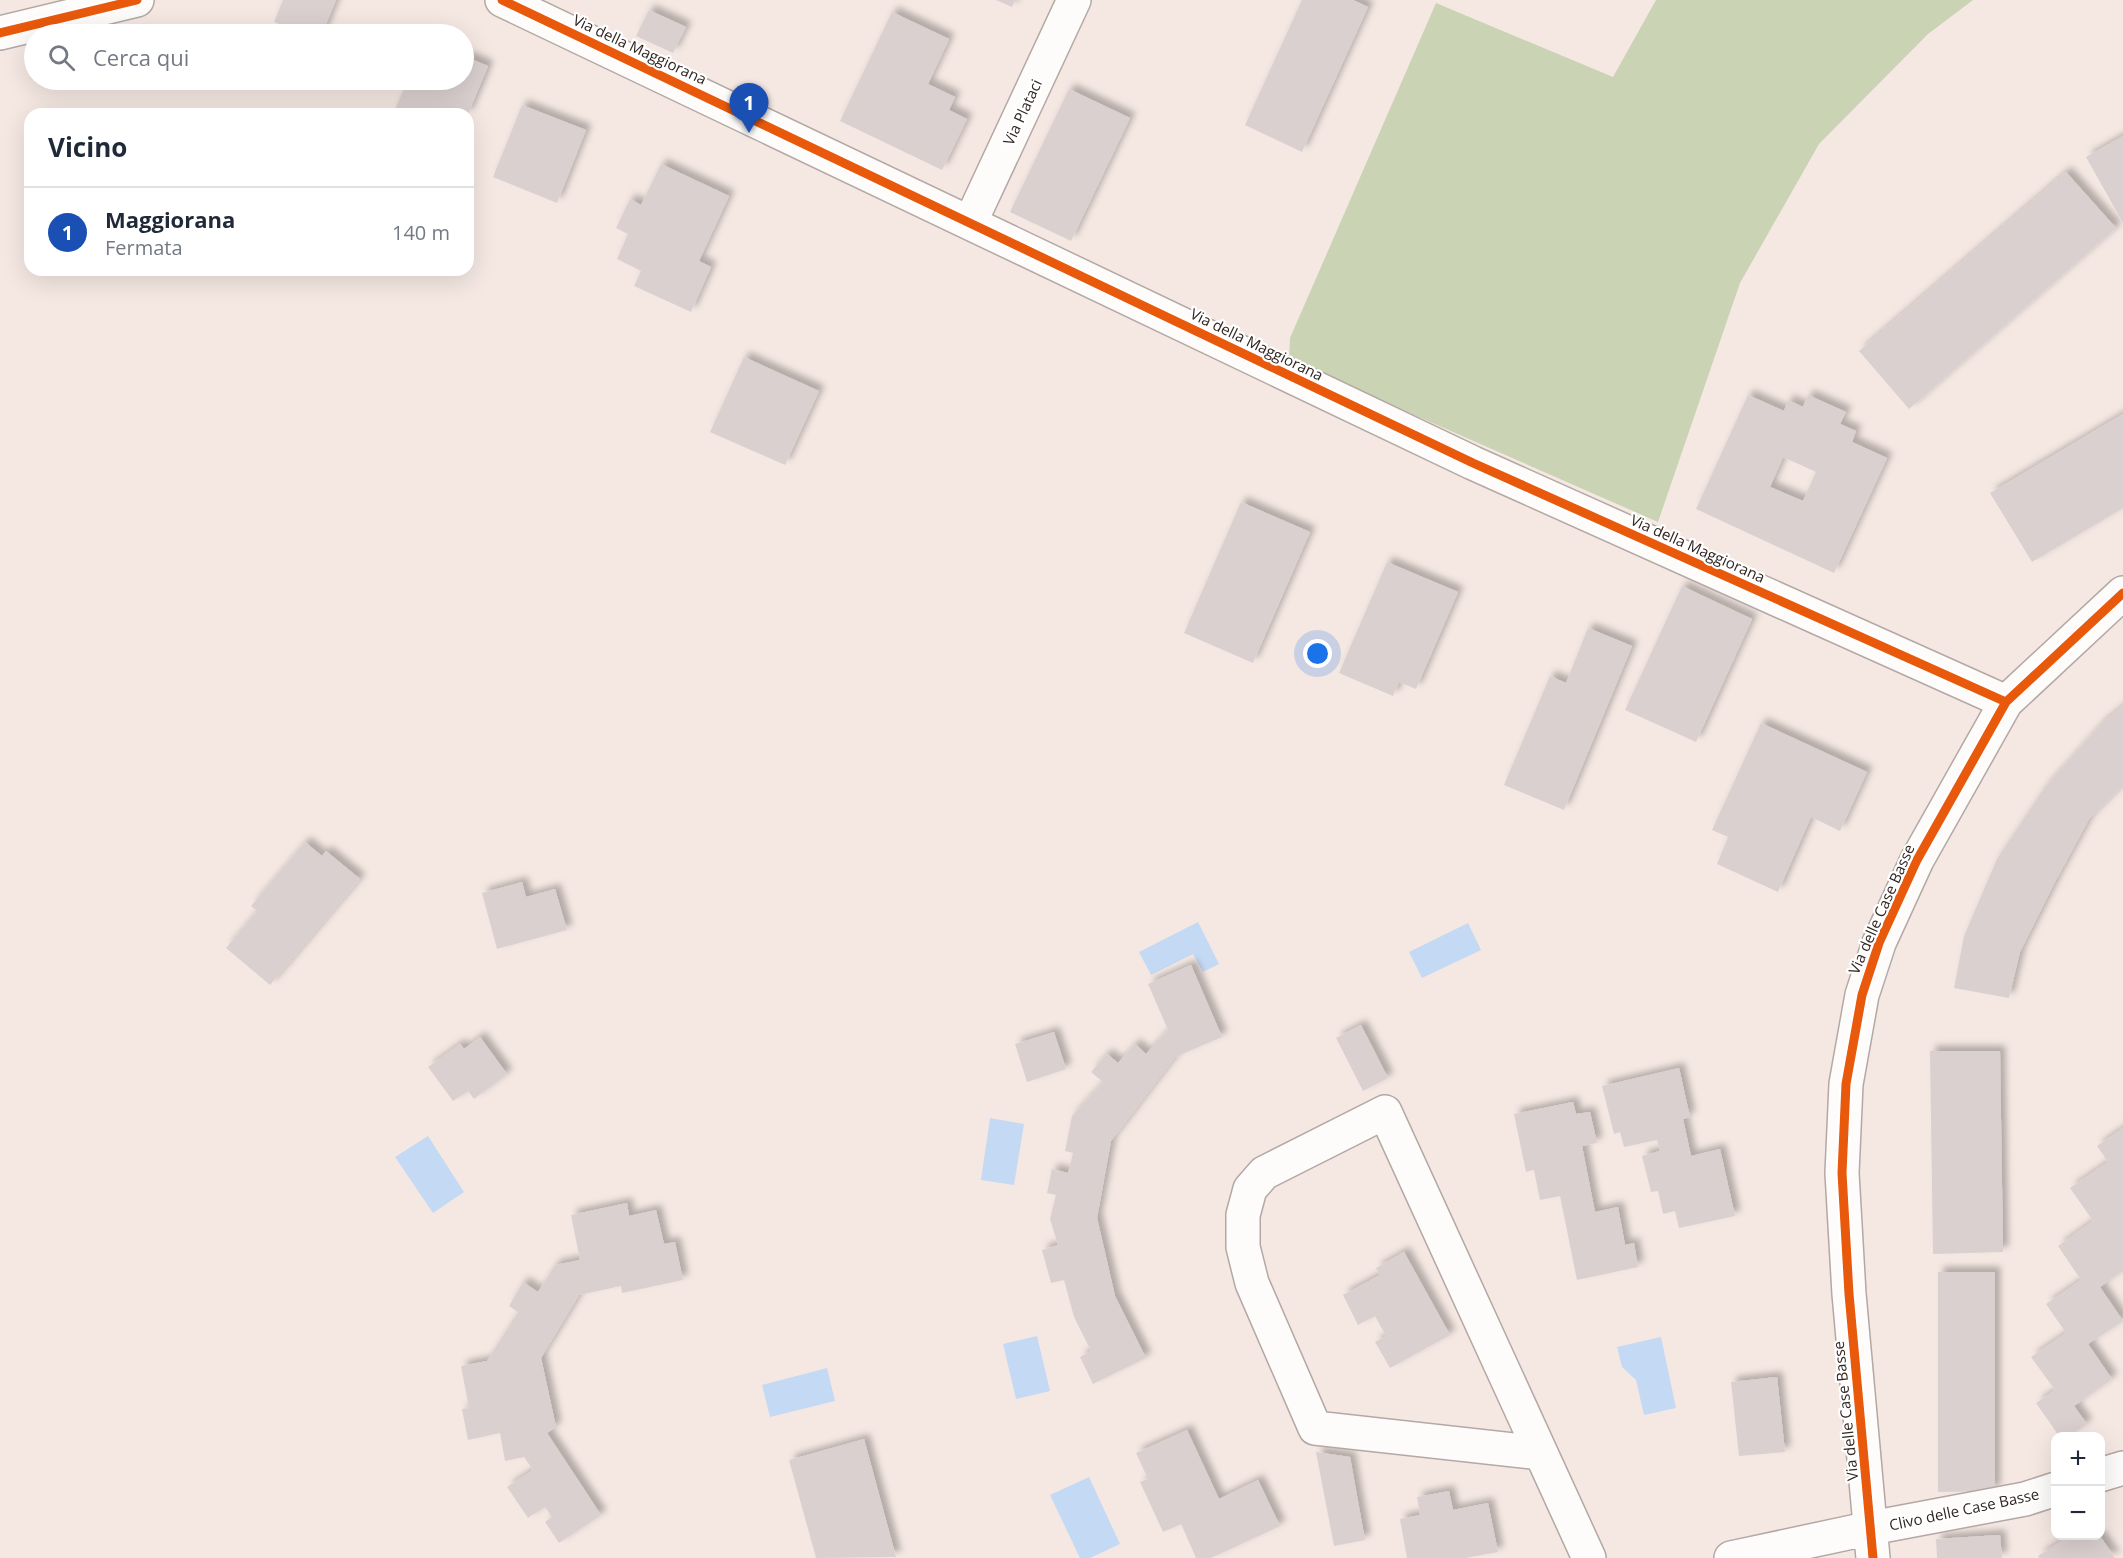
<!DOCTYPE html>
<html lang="it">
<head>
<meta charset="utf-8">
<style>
	body { margin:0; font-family:"Open Sans",sans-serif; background:#f2f2f3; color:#1f2937 }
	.controls { position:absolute; right:18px; bottom:18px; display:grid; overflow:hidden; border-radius:12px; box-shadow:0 6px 24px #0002 }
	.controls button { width:54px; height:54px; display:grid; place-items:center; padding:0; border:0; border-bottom:2px solid #e0e1e3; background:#fff; color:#1f2937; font:30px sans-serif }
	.you { position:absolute; left:1318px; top:654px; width:21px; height:21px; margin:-15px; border:4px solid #fff; border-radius:50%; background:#1a73e8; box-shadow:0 0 0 9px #1a73e833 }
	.badge { display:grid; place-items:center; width:39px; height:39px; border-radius:50%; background:#1a73e8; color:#fff; font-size:20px; font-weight:700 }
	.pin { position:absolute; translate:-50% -50px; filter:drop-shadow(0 2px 3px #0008) }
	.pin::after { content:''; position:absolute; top:32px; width:21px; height:18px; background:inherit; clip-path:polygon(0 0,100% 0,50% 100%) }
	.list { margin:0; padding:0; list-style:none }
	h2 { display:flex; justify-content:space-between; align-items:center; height:78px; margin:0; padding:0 24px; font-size:26px }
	h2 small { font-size:20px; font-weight:400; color:#747a83 }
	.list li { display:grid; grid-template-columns:39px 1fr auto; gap:18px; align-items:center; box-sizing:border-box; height:90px; padding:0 24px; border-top:2px solid #e0e1e3 }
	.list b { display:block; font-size:22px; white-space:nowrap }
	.list p { margin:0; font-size:20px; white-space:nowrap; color:#747a83 }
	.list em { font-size:20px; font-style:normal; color:#747a83 }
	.icon { flex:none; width:33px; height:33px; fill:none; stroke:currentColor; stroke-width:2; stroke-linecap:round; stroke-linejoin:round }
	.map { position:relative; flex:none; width:2123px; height:1558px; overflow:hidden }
	.search { position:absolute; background:#fff; box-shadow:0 6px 24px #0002; left:24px; top:24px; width:450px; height:66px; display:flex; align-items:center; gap:15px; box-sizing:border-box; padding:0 21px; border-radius:33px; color:#747a83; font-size:22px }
	.panel { position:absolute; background:#fff; box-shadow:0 6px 24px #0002; left:24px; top:108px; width:450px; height:168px; border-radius:18px }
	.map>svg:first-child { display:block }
	.green { fill:#cad3b3 }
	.water { fill:#c4d9f3 }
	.building { fill:#dbd0d0; fill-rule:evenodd; filter:url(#shadow) }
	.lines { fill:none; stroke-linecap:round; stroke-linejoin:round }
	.minor-casing { stroke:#b3a8a4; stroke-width:36 }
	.minor { stroke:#fefcfb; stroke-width:33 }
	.cycleway-casing { stroke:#fff; stroke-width:13 }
	.cycleway { stroke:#e8590c; stroke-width:9 }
	.labels { text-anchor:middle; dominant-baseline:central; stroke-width:4.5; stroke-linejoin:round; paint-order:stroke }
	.street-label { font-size:15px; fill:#312622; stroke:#fff }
</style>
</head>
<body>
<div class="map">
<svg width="2123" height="1558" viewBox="0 0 2123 1558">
	<defs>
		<filter id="shadow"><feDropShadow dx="5.5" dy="-5.5" stdDeviation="3" flood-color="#0004"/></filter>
	</defs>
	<rect width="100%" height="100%" fill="#f5e8e3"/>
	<path class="green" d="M1656,0H1973L1928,34L1819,144L1740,283L1658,522L1289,360L1290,338L1436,3L1613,77Z"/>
	<path class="water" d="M1198,922L1219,964L1203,972L1193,954L1151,975L1139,952Z
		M1468,923L1481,950L1422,978L1409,952Z
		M990,1118L1024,1124L1014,1185L981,1180Z
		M428,1136L464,1192L433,1213L395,1157Z
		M1037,1336L1050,1391L1016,1399L1003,1344Z
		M1661,1337L1676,1408L1644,1415L1636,1380L1622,1367L1617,1347Z
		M827,1368L835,1401L770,1417L762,1385Z
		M1089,1477L1120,1544L1090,1558H1080L1050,1495Z"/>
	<path class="building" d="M283,0H336L322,34H304L274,22Z
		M996,0H1015L1012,7Z
		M1302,0H1353L1368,7L1302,152L1245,125Z
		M649,10L686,27L673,53L636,36Z
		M892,12L949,39L928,84L955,97L949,110L967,119L942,170L840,121Z
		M464,56L488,66L468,114H393L408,80H464Z
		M1069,89L1130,118L1071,241L1010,212Z
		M522,105L586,130L557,203L493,177Z
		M2123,136V223L2086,157Z
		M661,164L729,196L699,261L711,267L691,312L634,286L641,271L617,259L628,234L616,228L630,199L641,205Z
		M2066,172L2116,228L1909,409L1859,351Z
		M744,357L819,391L785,465L710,432Z
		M1748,395L1784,411L1788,400L1803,407L1808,395L1846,412L1840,424L1856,431L1852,442L1887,458L1834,573L1696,509ZM1783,457L1816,472L1803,501L1770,487Z
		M2123,414V508L2032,562L1990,493Z
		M1241,502L1310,532L1253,663L1184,633Z
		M1387,562L1458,592L1416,689L1399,682L1393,696L1339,673Z
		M1682,586L1752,619L1696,742L1625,710Z
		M1588,628L1632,646L1564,810L1504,785L1550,676L1566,683Z
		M2123,706V785L2089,819L2056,880L2020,952L2009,998L1954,988L1964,936L1997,859L2045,787L2102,723Z
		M1761,723L1867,772L1840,831L1811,817L1778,892L1717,864L1728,837L1712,830Z
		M305,842L322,856L326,851L360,879L270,985L226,948L257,911L251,906Z
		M522,882L526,897L555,889L567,930L497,949L482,893Z
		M1191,965L1222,1037L1175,1057L1111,1141L1097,1218L1115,1296L1146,1358L1093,1384L1080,1357L1091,1351L1074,1317L1064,1280L1051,1283L1042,1250L1058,1245L1050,1219L1056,1195L1047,1193L1052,1169L1068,1173L1073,1153L1065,1151L1072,1116L1103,1082L1091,1072L1107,1054L1118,1063L1135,1044L1146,1054L1168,1030L1148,984Z
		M1361,1025L1388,1078L1363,1091L1336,1038Z
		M1054,1032L1066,1069L1027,1082L1015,1044Z
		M480,1037L507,1074L474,1099L468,1091L453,1101L428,1067L460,1044L464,1049Z
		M1930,1051H2000L2003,1252L1933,1254Z
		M1679,1068L1690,1117L1683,1119L1691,1156L1720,1149L1735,1216L1679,1228L1675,1211L1663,1214L1658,1191L1651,1192L1642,1156L1660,1151L1657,1140L1624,1147L1620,1132L1614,1134L1602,1086Z
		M1573,1102L1576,1114L1590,1112L1597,1143L1582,1146L1595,1212L1618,1207L1625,1245L1634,1243L1638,1267L1577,1280L1560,1196L1540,1200L1534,1170L1526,1172L1514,1114Z
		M2123,1128V1271L2100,1287L2123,1321L2088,1344L2112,1379L2074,1406L2087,1424L2069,1436H2059L2036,1403L2055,1390L2031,1357L2066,1333L2046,1304L2081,1280L2058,1246L2093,1221L2070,1188L2108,1162L2097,1146Z
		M627,1203L629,1216L656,1210L664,1244L675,1242L683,1280L622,1293L621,1286L579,1295L541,1358L556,1427L547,1433L601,1515L559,1543L545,1522L552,1517L545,1507L528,1518L507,1487L533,1470L524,1457L505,1461L500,1433L468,1440L462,1409L469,1408L461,1366L487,1361L518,1312L509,1306L523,1282L538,1292L555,1265L580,1260L571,1215Z
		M1404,1252L1450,1335L1390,1368L1375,1342L1386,1336L1375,1316L1358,1325L1343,1295L1380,1275L1376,1268Z
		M1938,1272H1995V1491L1938,1492Z
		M1777,1377L1785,1452L1739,1456L1731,1382Z
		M1187,1430L1219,1499L1258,1480L1280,1526L1211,1558H1196L1181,1524L1163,1532L1140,1482L1148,1479L1136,1453Z
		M864,1439L896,1557L816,1558L789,1460Z
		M1316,1452L1350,1457L1365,1540L1334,1546Z
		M1449,1491L1453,1510L1488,1503L1498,1552L1466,1558H1407L1400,1519L1420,1515L1417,1497Z
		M2000,1535L2002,1558H1937L1936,1539Z
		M2069,1536H2100L2115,1558H2039L2038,1556Z"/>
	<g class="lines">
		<g class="minor-casing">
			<path id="minor" d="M502,0L1473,463L2006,702
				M0,33L137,0
				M970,223L1074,0
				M1541,1453L1315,1428L1252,1283L1243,1247V1215L1250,1189L1264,1173L1385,1112L1589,1558
				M2100,1475L2123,1468
				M1731,1558L1871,1528L2025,1499L2056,1489
				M1873,1558L1849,1294L1842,1173L1846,1084L1862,995L1879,943L1917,860L2006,702L2123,593"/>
		</g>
		<use href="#minor" class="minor"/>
		<g class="cycleway-casing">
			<path id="cycleway" d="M502,0L1473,463L2006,702
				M0,33L137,0
				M1873,1558L1849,1294L1842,1173L1846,1084L1862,995L1879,943L1917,860L2006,702L2123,593"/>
		</g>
		<use href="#cycleway" class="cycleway"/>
	</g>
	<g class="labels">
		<g class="street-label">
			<text transform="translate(640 49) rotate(25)">Via della Maggiorana</text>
			<text transform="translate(1022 112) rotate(-65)">Via Plataci</text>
			<text transform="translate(1257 344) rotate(26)">Via della Maggiorana</text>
			<text transform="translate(1698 548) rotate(24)">Via della Maggiorana</text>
			<text transform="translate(1881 909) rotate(-66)">Via delle Case Basse</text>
			<text transform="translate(1845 1411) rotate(-96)">Via delle Case Basse</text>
			<text transform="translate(1964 1509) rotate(-12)">Clivo delle Case Basse</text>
		</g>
	</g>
</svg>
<div class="controls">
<button>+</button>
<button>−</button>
</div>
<div class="you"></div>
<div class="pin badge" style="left:749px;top:133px;background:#1a4fb4">1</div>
<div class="search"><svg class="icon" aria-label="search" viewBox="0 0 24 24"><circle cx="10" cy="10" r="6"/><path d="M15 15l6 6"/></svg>Cerca qui</div>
<section class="panel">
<h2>Vicino<small></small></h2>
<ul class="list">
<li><span class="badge" style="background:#1a4fb4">1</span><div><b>Maggiorana</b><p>Fermata</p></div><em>140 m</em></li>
</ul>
</section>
</div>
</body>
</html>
